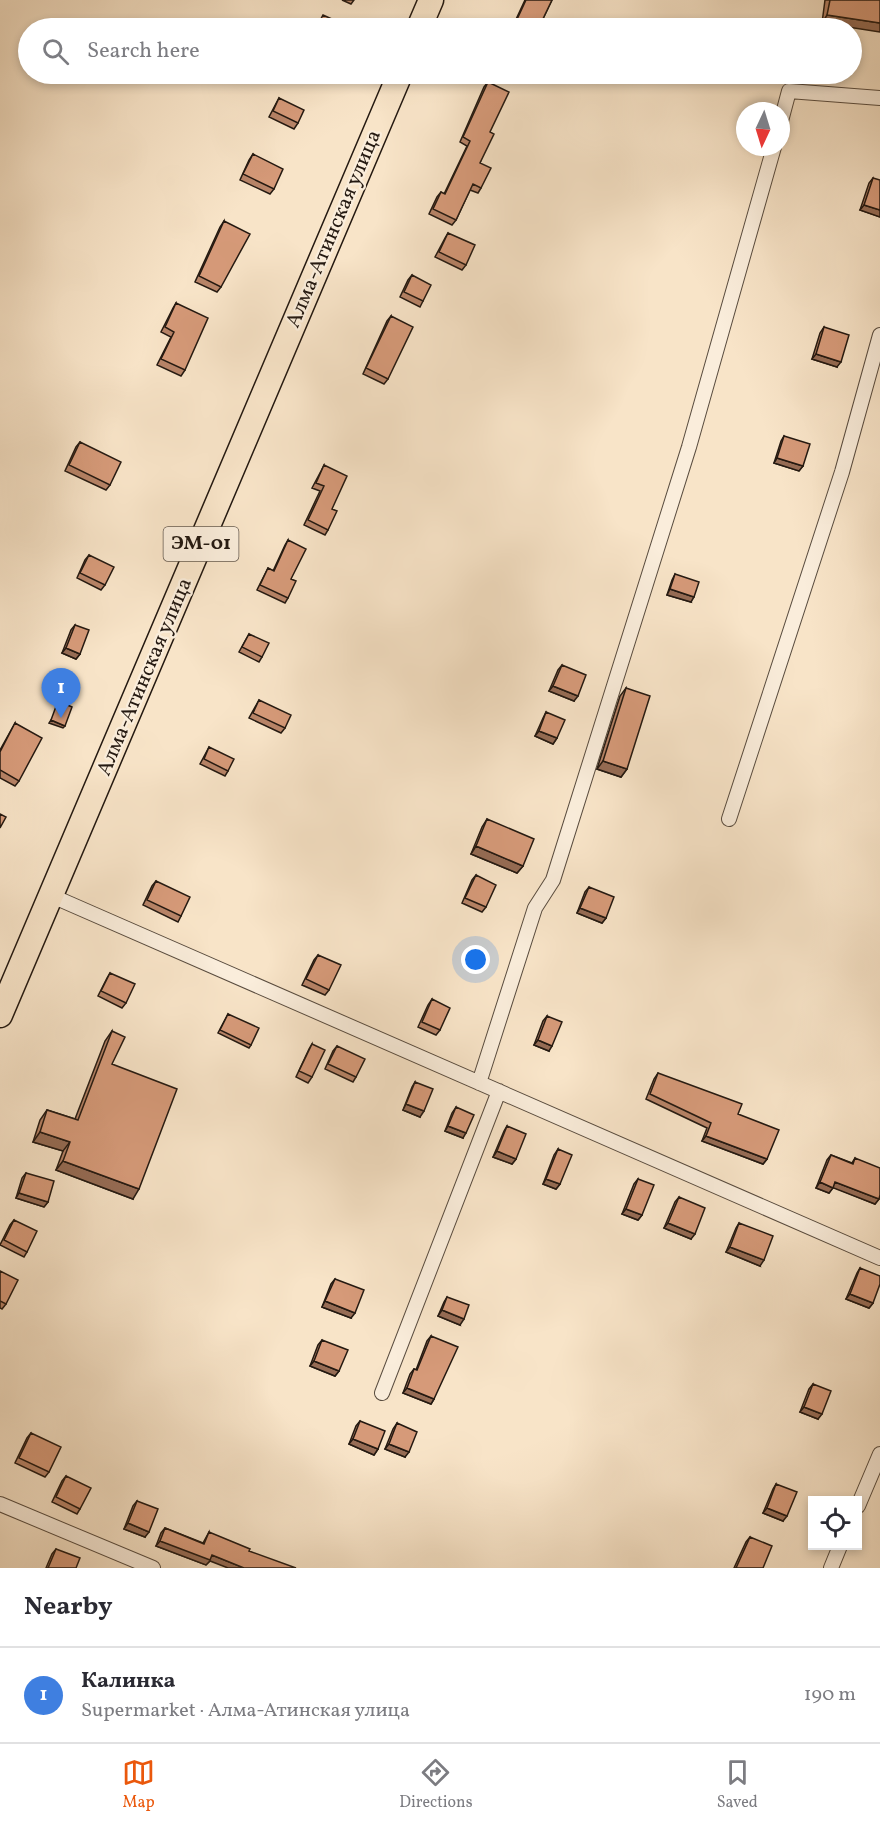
<!DOCTYPE html>
<html lang="en">
<head>
<meta charset="utf-8">
<style>
	body { margin:0; font-family:Vollkorn,serif; background:#f7f7f7; color:#2b2b33 }
	.controls { position:absolute; right:18px; bottom:18px; display:grid; overflow:hidden; border-radius:0px; box-shadow:0 3px 9px #0003 }
	.controls button { width:54px; height:54px; display:grid; place-items:center; padding:0; border:0; border-bottom:2px solid #e1e1e2; background:#fff; color:#2b2b33; font:30px sans-serif }
	.compass { position:absolute; left:736px; top:102px; width:54px; height:54px; border-radius:50%; background:#fff; box-shadow:0 3px 9px #0003; rotate:184deg }
	.you { position:absolute; left:476px; top:960px; width:21px; height:21px; margin:-15px; border:4px solid #fff; border-radius:50%; background:#1a73e8; box-shadow:0 0 0 9px #1a73e833 }
	.badge { display:grid; place-items:center; width:39px; height:39px; border-radius:50%; background:#ea580c; color:#fff; font-size:20px; font-weight:700 }
	.pin { position:absolute; translate:-50% -50px; filter:drop-shadow(0 2px 3px #0008) }
	.pin::after { content:''; position:absolute; top:32px; width:21px; height:18px; background:inherit; clip-path:polygon(0 0,100% 0,50% 100%) }
	.list { margin:0; padding:0; list-style:none }
	h2 { display:flex; justify-content:space-between; align-items:center; height:78px; margin:0; padding:0 24px; font-size:26px }
	h2 small { font-size:20px; font-weight:400; color:#7c7c81 }
	.list li { display:grid; grid-template-columns:39px 1fr auto; gap:18px; align-items:center; box-sizing:border-box; height:96px; padding:0 24px; border-top:2px solid #e1e1e2 }
	.list b { display:block; font-size:22px; white-space:nowrap }
	.list p { margin:0; font-size:20px; white-space:nowrap; color:#7c7c81 }
	.list em { font-size:20px; font-style:normal; color:#7c7c81 }
	.icon { flex:none; width:33px; height:33px; fill:none; stroke:currentColor; stroke-width:2; stroke-linecap:round; stroke-linejoin:round }
	.map { position:relative; flex:none; width:880px; height:1568px; overflow:hidden }
	.search { position:absolute; background:#fff; box-shadow:0 3px 9px #0003; left:18px; right:18px; top:18px; height:66px; display:flex; align-items:center; gap:15px; box-sizing:border-box; padding:0 21px; border-radius:33px; color:#7c7c81; font-size:22px }
	.sheet { height:174px; background:#fff }
	nav { display:flex; justify-content:space-around; align-items:center; box-sizing:border-box; height:84px; border-top:2px solid #e1e1e2; background:#fff; font-size:16px; color:#7c7c81 }
	nav a { display:grid; justify-items:center; gap:3px }
	nav .on { color:#ea580c }
	.map>svg:first-child { display:block }
	.lines { fill:none; stroke-linecap:round; stroke-linejoin:round }
	.minor-casing { stroke:#594c3f; stroke-width:16 }
	.trunk-casing { stroke:#241911; stroke-width:27 }
	.minor { stroke:#faeddb; stroke-width:14 }
	.trunk { stroke:#f8e4c8; stroke-width:24 }
	.wall { fill:#b88468; stroke:#241911; stroke-width:1.5 }
	.shaded-wall { fill:#966c55; stroke:#241911; stroke-width:1.5 }
	.building { fill:#d69a79; stroke:#241911; stroke-width:1.5 }
	.labels { text-anchor:middle; dominant-baseline:central; stroke-width:4.5; stroke-linejoin:round; paint-order:stroke }
	.shield { fill:#faeddb; stroke:#64594e; stroke-width:1.5 }
	.shield-label { font-size:20px; font-weight:bold; fill:#241911 }
	.street-label { font-size:21px; fill:#241911; stroke:#faeddb }
</style>
</head>
<body>
<div class="map">
<svg width="880" height="1568" viewBox="0 0 880 1568">
	<rect width="100%" height="100%" fill="#f8e4c8"/>
	<filter id="stains"><feTurbulence type="fractalNoise" baseFrequency=".00333" numOctaves="4"/><feColorMatrix values="0 0 0 0 .2 0 0 0 0 .09 0 0 0 0 .02 0 0 0 .5 -.17"/></filter>
	<radialGradient id="worn" r=".72"><stop offset=".6" stop-color="#630" stop-opacity="0"/><stop offset="1" stop-color="#630" stop-opacity=".3"/></radialGradient>
	<g class="lines">
		<g class="minor-casing">
			<path id="minor" d="M781,121L789,91L880,98
				M729,819L842,472L880,335
				M52,896L880,1258
				M479,1083L535,908L553,880L689,447L774,147
				M382,1393L499,1091
				M0,1504L153,1568
				M858,1506L880,1454
				M831,1568L840,1546"/>
		</g>
		<g class="trunk-casing">
			<path id="trunk" d="M419,28L431,0
				M0,1015L400,74"/>
		</g>
		<use href="#minor" class="minor"/>
		<use href="#trunk" class="trunk"/>
	</g>
	<path class="wall" d="M342,0H354L351,4Z
		M525,0H552L540,25L544,28H512Z
		M825,0H880L822,23Z
		M488,82L490,132L480,163L481,188L478,193L470,190L456,220L452,225L429,214L437,197L441,192L444,194L467,146L460,142L484,87Z
		M279,98L298,123L294,129L269,117Z
		M253,154L274,189L270,194L240,180L249,160Z
		M873,178L880,217L860,210L869,183Z
		M224,221L221,287L217,292L195,282L220,227Z
		M448,233L466,265L462,270L435,257L445,238Z
		M412,275L423,301L420,307L400,297L408,280Z
		M176,303L185,370L181,376L157,365L171,337L161,332L173,308Z
		M391,316L388,379L384,384L363,374L387,321Z
		M824,327L837,367L812,359L820,333Z
		M784,436L803,466L799,471L774,463L781,441Z
		M80,442L110,485L106,490L65,471L76,447Z
		M324,465L332,509L328,530L325,535L304,525L320,491L312,488L321,471Z
		M288,540L291,579L288,598L285,603L257,590L268,568L273,571L285,545Z
		M89,555L105,585L101,590L77,578L85,560Z
		M675,574L691,602L667,595L672,580Z
		M75,625L80,654L76,659L62,653L71,630Z
		M249,634L262,657L259,662L239,652Z
		M562,665L574,701L549,691L558,670Z
		M626,688L627,769L621,777L597,769L620,696Z
		M259,700L285,728L281,733L249,718Z
		M546,712L557,738L553,744L535,736L543,718Z
		M15,723L19,781L15,786L0,778V750Z
		M209,747L228,771L225,776L200,764Z
		M487,819L523,866L517,873L471,854L482,827Z
		M476,875L486,907L482,912L462,903L472,880Z
		M156,881L181,916L178,922L143,905L152,886Z
		M589,887L606,918L602,923L577,913L585,892Z
		M318,955L329,990L325,995L302,985L314,960Z
		M110,973L126,1003L122,1008L98,996L107,978Z
		M432,999L440,1030L436,1035L418,1027L428,1005Z
		M228,1014L251,1045L249,1048L218,1033Z
		M547,1016L549,1051L534,1045L543,1021Z
		M112,1031V1064L133,1199L56,1170L63,1151L33,1142L40,1120L47,1110L75,1119L105,1041Z
		M312,1044V1077L308,1083L296,1077L309,1049Z
		M337,1046L356,1077L353,1082L325,1069L333,1051Z
		M658,1073L767,1159L763,1164L702,1141L707,1128L646,1099L654,1079Z
		M415,1082L420,1117L403,1110L412,1087Z
		M456,1107L463,1138L445,1131L452,1113Z
		M507,1126L516,1159L512,1164L493,1157L504,1131Z
		M558,1149L560,1184L556,1189L543,1184L554,1155Z
		M831,1155L852,1163L855,1158L879,1199L875,1204L833,1187L829,1193L816,1188L827,1160Z
		M26,1173L48,1202L44,1207L16,1198L22,1178Z
		M638,1179L642,1215L638,1220L622,1214L634,1184Z
		M679,1197L691,1239L664,1228L675,1202Z
		M14,1220L27,1252L24,1257L0,1245L10,1225Z
		M739,1223L760,1266L726,1252L736,1228Z
		M860,1268L873,1303L869,1308L846,1299L857,1273Z
		M0,1271L6,1304L2,1309L0,1308Z
		M335,1279L351,1318L322,1307L331,1284Z
		M447,1297L460,1325L438,1316L444,1302Z
		M431,1336L434,1399L431,1404L403,1393L410,1374L414,1369L416,1370L427,1341Z
		M322,1340L339,1371L335,1376L310,1366L318,1345Z
		M813,1384L818,1419L800,1412L809,1389Z
		M360,1421L378,1449L374,1455L349,1444L356,1426Z
		M397,1423L405,1457L385,1449L393,1429Z
		M31,1433L49,1472L45,1477L15,1463L27,1438Z
		M66,1476L80,1509L77,1514L52,1502L62,1481Z
		M776,1484L783,1521L763,1513L773,1489Z
		M137,1501L145,1537L124,1529L133,1506Z
		M165,1528L203,1543L209,1532L210,1561L206,1565L156,1546L161,1533Z
		M750,1537L763,1568H734L746,1542Z
		M56,1549L76,1568H46L52,1554Z"/>
	<path class="shaded-wall" d="M827,15L880,23V32L822,23Z
		M864,205L880,210V217L860,210Z
		M816,354L841,362L837,367L812,359Z
		M777,458L803,466L799,471L774,463Z
		M670,589L694,597L691,602L667,595Z
		M66,648L80,654L76,659L62,653Z
		M553,686L578,696L574,701L549,691Z
		M51,720L65,726L63,728L49,723Z
		M539,731L557,738L553,744L535,736Z
		M603,761L627,769L621,777L597,769Z
		M476,846L523,866L517,873L471,854Z
		M580,908L606,918L602,923L577,913Z
		M538,1040L552,1046L549,1051L534,1045Z
		M406,1104L424,1111L420,1117L403,1110Z
		M448,1126L466,1133L463,1138L445,1131Z
		M40,1132L70,1142L63,1151L33,1142Z
		M706,1136L767,1159L763,1164L702,1141Z
		M497,1151L516,1159L512,1164L493,1157Z
		M63,1161L139,1189L133,1199L56,1170Z
		M546,1179L560,1184L556,1189L543,1184Z
		M820,1182L833,1188L829,1193L816,1188Z
		M835,1182L879,1199L875,1204L831,1187Z
		M19,1193L48,1202L44,1207L16,1198Z
		M626,1209L642,1215L638,1220L622,1214Z
		M668,1223L695,1234L691,1239L664,1228Z
		M730,1247L764,1260L760,1266L726,1252Z
		M850,1294L873,1303L869,1308L846,1299Z
		M325,1301L355,1313L351,1318L322,1307Z
		M442,1310L464,1319L460,1325L438,1316Z
		M314,1361L339,1371L335,1376L310,1366Z
		M407,1388L434,1399L431,1404L403,1393Z
		M804,1407L822,1414L818,1419L800,1412Z
		M353,1439L378,1449L374,1455L349,1444Z
		M389,1444L409,1452L405,1457L385,1449Z
		M767,1508L787,1516L783,1521L763,1513Z
		M128,1523L149,1532L145,1537L124,1529Z
		M160,1541L212,1555L244,1568H228L210,1561L206,1565L156,1546Z"/>
	<path class="building" d="M526,0H552L540,25L545,27L544,28H513Z
		M830,0H880V23L827,15Z
		M323,15L343,24L340,28H316Z
		M488,82L509,92L490,132L494,134L480,163L491,168L481,188L473,184L456,220L433,209L441,192L445,194L470,141L463,137Z
		M279,98L304,110L298,123L273,111Z
		M253,154L283,169L274,189L243,174Z
		M873,178L880,180V210L864,205Z
		M224,221L250,234L221,287L199,276Z
		M448,233L475,245L466,265L439,252Z
		M412,275L431,285L423,301L404,292Z
		M176,303L208,318L185,370L161,359L174,332L165,327Z
		M391,316L413,327L388,379L366,368Z
		M824,327L849,335L841,362L816,354Z
		M784,436L810,444L803,466L777,458Z
		M80,442L121,462L110,485L69,465Z
		M324,465L347,476L332,509L337,511L328,530L308,520L324,486L316,483Z
		M288,540L306,549L291,579L296,581L288,598L260,585L268,568L274,571Z
		M89,555L114,567L105,585L80,573Z
		M675,574L699,582L694,597L670,589Z
		M75,625L89,630L80,654L66,648Z
		M249,634L269,643L262,657L242,647Z
		M562,665L586,675L578,696L553,686Z
		M626,688L650,696L627,769L603,761Z
		M259,700L291,715L285,728L253,713Z
		M58,701L72,707L65,726L51,720Z
		M546,712L565,720L557,738L539,731Z
		M15,723L42,738L19,781L0,770V752Z
		M209,747L234,759L228,771L204,759Z
		M0,814L6,817L0,828Z
		M487,819L534,839L523,866L476,846Z
		M476,875L496,885L486,907L465,898Z
		M156,881L190,897L181,916L147,900Z
		M589,887L614,897L606,918L580,908Z
		M318,955L341,965L329,990L306,979Z
		M110,973L135,984L126,1003L101,991Z
		M432,999L450,1008L440,1030L422,1022Z
		M228,1014L259,1028L251,1045L220,1030Z
		M547,1016L562,1022L552,1046L538,1040Z
		M112,1031L125,1037L112,1064L177,1089L139,1189L63,1161L70,1142L40,1132L47,1110L78,1120Z
		M312,1044L325,1050L312,1077L299,1071Z
		M337,1046L365,1059L356,1077L328,1064Z
		M658,1073L742,1104L738,1114L779,1130L767,1159L706,1136L711,1123L650,1094Z
		M415,1082L433,1089L424,1111L406,1104Z
		M456,1107L474,1115L466,1133L448,1126Z
		M507,1126L526,1134L516,1159L497,1151Z
		M558,1149L572,1155L560,1184L546,1179Z
		M831,1155L853,1164L855,1158L880,1168V1195L879,1199L835,1182L833,1188L820,1182Z
		M26,1173L54,1181L48,1202L19,1193Z
		M638,1179L654,1185L642,1215L626,1209Z
		M679,1197L705,1208L695,1234L668,1223Z
		M14,1220L37,1231L27,1252L4,1240Z
		M739,1223L773,1236L764,1260L730,1247Z
		M860,1268L880,1276V1284L873,1303L850,1294Z
		M0,1271L18,1280L6,1304L0,1301Z
		M335,1279L364,1290L355,1313L325,1301Z
		M447,1297L469,1305L464,1319L442,1310Z
		M431,1336L458,1347L434,1399L407,1388L414,1369L417,1370Z
		M322,1340L348,1350L339,1371L314,1361Z
		M813,1384L831,1391L822,1414L804,1407Z
		M360,1421L385,1431L378,1449L353,1439Z
		M397,1423L417,1432L409,1452L389,1444Z
		M31,1433L61,1447L49,1472L19,1458Z
		M66,1476L91,1488L80,1509L56,1497Z
		M776,1484L797,1492L787,1516L767,1508Z
		M137,1501L158,1509L149,1532L128,1523Z
		M165,1528L204,1544L209,1532L250,1549L249,1551L296,1568H244L212,1555L210,1560L160,1541Z
		M750,1537L772,1546L763,1568H736Z
		M56,1549L80,1558L76,1568H48Z"/>
	<g class="labels">
		<rect class="shield" x="163.5" y="527" width="75" height="34" rx="4.5"/>
		<g class="shield-label">
			<text x="201" y="544">ЭМ-01</text>
		</g>
		<g class="street-label">
			<text transform="translate(334 229) rotate(-67)">Алма-Атинская улица</text>
			<text transform="translate(145 677) rotate(-67)">Алма-Атинская улица</text>
		</g>
	</g>
	<rect width="100%" height="100%" filter="url(#stains)"/>
	<rect width="100%" height="100%" fill="url(#worn)"/>
</svg>
<div class="controls">
<button><svg class="icon" aria-label="locate" viewBox="0 0 24 24"><circle cx="12" cy="12" r="6"/><path d="M12 2v4M12 18v4M2 12h4M18 12h4"/></svg></button>
</div>
<svg class="compass" viewBox="-18 -18 36 36"><path d="M0-13l5 13h-10z" fill="#e53935"/><path d="M0 13l5-13h-10z" fill="#7c7c81"/></svg>
<div class="you"></div>
<div class="pin badge" style="left:61px;top:718px;background:#3f7fe0">1</div>
<div class="search"><svg class="icon" aria-label="search" viewBox="0 0 24 24"><circle cx="10" cy="10" r="6"/><path d="M15 15l6 6"/></svg>Search here</div>
</div>
<section class="sheet">
<h2>Nearby<small></small></h2>
<ul class="list">
<li><span class="badge" style="background:#3f7fe0">1</span><div><b>Калинка</b><p>Supermarket · Алма-Атинская улица</p></div><em>190 m</em></li>
</ul>
</section>
<nav>
<a class="on"><svg class="icon" aria-label="map" viewBox="0 0 24 24"><path d="M3 6l6-2 6 2 6-2v14l-6 2-6-2-6 2zM9 4v14M15 6v14"/></svg>Map</a>
<a><svg class="icon" aria-label="directions" viewBox="0 0 24 24"><path d="M12 3l9 9-9 9-9-9zM9 14v-3h6M13 9l2 2-2 2"/></svg>Directions</a>
<a><svg class="icon" aria-label="saved" viewBox="0 0 24 24"><path d="M7 4h10v16l-5-4-5 4z"/></svg>Saved</a>
</nav>
</body>
</html>
